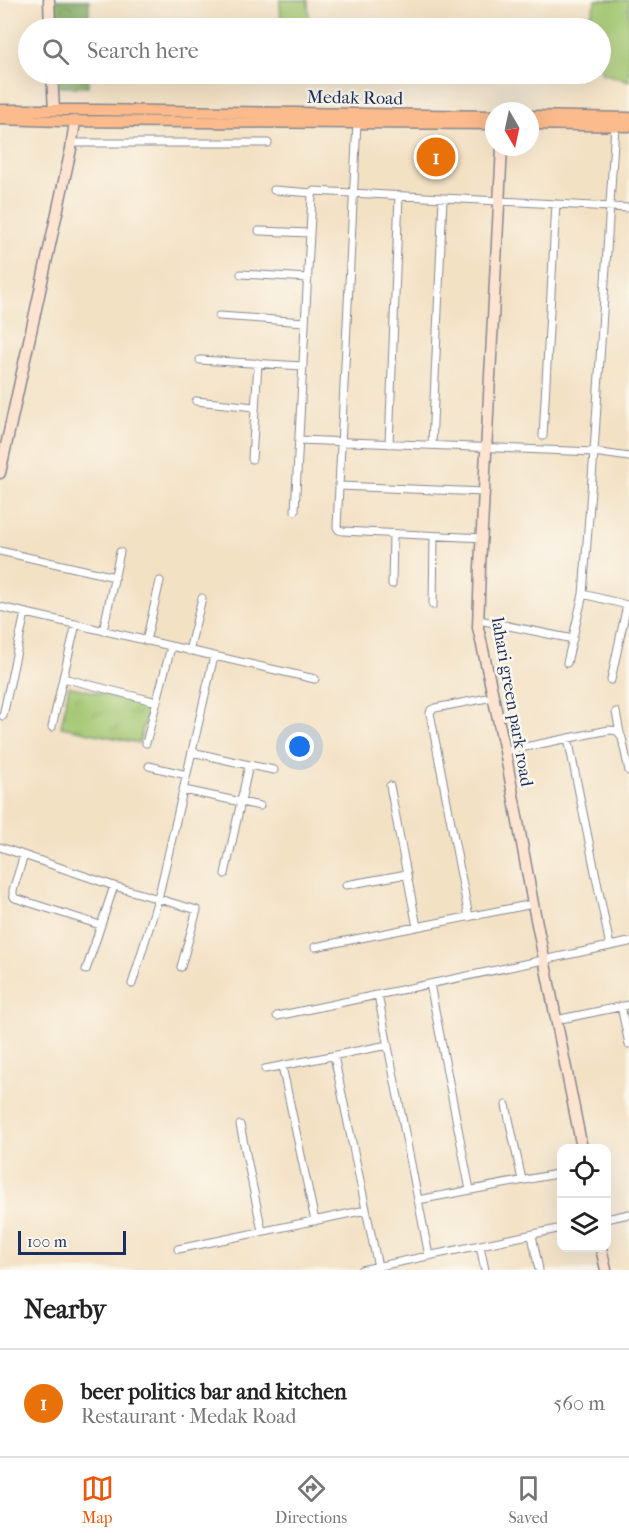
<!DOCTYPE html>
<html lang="en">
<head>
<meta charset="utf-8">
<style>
	body { margin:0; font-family:"IM FELL French Canon",serif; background:#f6f6f6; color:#222 }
	.controls { position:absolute; right:18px; bottom:18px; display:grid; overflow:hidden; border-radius:12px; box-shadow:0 6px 24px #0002 }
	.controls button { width:54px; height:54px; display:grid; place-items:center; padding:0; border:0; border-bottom:2px solid #e0e0e0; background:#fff; color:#222; font:30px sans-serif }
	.compass { position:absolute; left:485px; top:102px; width:54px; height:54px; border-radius:50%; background:#fff; box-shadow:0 6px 24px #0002; rotate:171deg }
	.scale { position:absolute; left:18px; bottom:15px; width:108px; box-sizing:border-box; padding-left:6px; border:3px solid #1b2f5e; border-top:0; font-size:16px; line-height:21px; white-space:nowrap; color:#1b2f5e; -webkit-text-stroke:4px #fbf7ec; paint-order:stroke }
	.you { position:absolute; left:300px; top:747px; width:21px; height:21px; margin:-15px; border:4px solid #fff; border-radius:50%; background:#1a73e8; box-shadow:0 0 0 9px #1a73e833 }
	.badge { display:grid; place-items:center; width:39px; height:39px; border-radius:50%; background:#ea580c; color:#fff; font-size:20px; font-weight:700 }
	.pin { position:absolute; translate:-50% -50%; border:3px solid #fff; box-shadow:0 2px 6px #0006 }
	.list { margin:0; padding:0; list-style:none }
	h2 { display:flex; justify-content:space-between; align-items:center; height:78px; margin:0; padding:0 24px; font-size:26px }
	h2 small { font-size:20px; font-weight:400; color:#767676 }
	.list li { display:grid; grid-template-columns:39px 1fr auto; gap:18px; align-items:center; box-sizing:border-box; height:108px; padding:0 24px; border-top:2px solid #e0e0e0 }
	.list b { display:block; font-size:22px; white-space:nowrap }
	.list p { margin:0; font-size:20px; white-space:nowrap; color:#767676 }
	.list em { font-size:20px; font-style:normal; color:#767676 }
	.icon { flex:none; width:33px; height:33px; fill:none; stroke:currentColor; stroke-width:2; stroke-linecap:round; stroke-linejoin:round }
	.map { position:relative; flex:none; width:629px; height:1270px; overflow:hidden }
	.search { position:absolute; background:#fff; box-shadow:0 6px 24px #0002; left:18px; right:18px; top:18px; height:66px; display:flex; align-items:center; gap:15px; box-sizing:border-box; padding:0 21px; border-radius:33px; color:#767676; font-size:22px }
	.sheet { height:186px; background:#fff }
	nav { display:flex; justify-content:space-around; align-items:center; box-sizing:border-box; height:84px; border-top:2px solid #e0e0e0; background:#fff; font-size:16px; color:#767676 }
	nav a { display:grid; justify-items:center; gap:3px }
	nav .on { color:#ea580c }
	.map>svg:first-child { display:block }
	.green { fill:#a2c670; stroke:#5e7a67; stroke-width:1.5 }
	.forest { fill:url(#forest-crowns); stroke:#4e6d60; stroke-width:1.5 }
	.park { fill:url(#park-tufts); stroke:#5e7a67; stroke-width:1.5 }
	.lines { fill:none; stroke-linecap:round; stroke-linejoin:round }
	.street-casing { stroke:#878891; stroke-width:9 }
	.secondary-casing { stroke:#878891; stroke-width:13 }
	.primary-casing { stroke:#878891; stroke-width:13 }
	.street { stroke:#fff; stroke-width:7 }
	.secondary { stroke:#fde4d1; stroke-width:10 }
	.primary { stroke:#fbbb8c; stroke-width:10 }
	.labels { text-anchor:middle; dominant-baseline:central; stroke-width:5; stroke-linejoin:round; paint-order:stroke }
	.street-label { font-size:18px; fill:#1b2f5e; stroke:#fbf7ec }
</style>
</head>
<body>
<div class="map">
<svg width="629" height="1270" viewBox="0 0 629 1270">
	<defs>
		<pattern id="forest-crowns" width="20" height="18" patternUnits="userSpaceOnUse" patternTransform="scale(1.5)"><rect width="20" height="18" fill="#81ab62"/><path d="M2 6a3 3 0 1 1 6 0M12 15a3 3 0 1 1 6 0" fill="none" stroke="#698c54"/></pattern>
		<pattern id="park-tufts" width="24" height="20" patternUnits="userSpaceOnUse" patternTransform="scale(1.5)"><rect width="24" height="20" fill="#a2c670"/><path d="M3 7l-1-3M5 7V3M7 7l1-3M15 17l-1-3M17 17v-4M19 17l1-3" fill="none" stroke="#8baa63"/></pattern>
	</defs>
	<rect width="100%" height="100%" fill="#fbf7ec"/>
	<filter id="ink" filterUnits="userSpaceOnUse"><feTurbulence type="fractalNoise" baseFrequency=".0167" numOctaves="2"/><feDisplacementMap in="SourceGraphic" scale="12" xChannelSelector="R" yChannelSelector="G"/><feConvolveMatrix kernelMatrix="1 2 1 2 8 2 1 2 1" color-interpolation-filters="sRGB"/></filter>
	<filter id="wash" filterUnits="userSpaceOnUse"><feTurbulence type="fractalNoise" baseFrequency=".008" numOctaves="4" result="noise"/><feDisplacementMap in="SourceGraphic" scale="24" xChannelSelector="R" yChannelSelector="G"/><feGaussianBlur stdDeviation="1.35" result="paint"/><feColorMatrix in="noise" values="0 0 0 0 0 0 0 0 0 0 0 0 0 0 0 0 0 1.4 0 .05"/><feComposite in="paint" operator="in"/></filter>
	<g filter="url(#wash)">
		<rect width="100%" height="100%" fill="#f3e1c4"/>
		<path class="green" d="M280,0H308L309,23L281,25Z
			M596,0H629V81L601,73L600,28H586Z"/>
		<path class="forest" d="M53,0H89V28H55Z
			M57,74H88V87H59Z"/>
		<path class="park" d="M69,686L149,705L139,743L61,727Z"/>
	</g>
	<g filter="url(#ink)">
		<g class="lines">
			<g class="street-casing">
				<path id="street" d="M357,122L337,527L339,530L343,531L483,538
					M73,143H268
					M274,190L312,193
					M259,231L310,233
					M241,274L308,278
					M219,316L305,322
					M200,360L303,366
					M196,401L255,407
					M543,436L556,204
					M299,440L594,452L615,126
					M389,444L399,196
					M432,445L443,198
					M252,459L258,363
					M339,486L484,492
					M295,511L312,196L314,191L629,208
					M0,551L115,577
					M392,584L393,534
					M583,594L627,605L611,680
					M433,605L434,536
					M0,607L315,679
					M479,620L573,639
					M76,624L63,678L157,702
					M103,631L120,552
					M146,641L160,581
					M189,651L202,598
					M567,663L583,594L594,452L629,457
					M616,712L620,733
					M3,716L25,613
					M52,727L63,678
					M568,738L610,946
					M146,743L171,647
					M505,751L609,730C616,730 619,731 622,738L629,771
					M192,752L249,765L225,874
					M249,765L274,770
					M149,766L187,775
					M390,786L417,927
					M184,790L260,806
					M0,847L114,886L197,910L181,967
					M24,855L13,890V895L15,898L100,925
					M346,885L407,874
					M469,917L430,713L431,710L435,708L493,697
					M315,947L533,904
					M86,970L114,886
					M132,984L158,899L214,656
					M430,984L470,1190
					M378,995L429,1256
					M621,1006L629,1044
					M277,1016L629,942
					M556,1020L629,1005
					M334,1056L378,1267
					M282,1066L315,1221
					M265,1069L388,1045
					M506,1105L522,1180
					M240,1125L262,1231
					M418,1200L562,1173
					M606,1219L629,1214
					M532,1235L539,1270
					M480,1246L485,1270
					M178,1249L366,1210
					M361,1270L562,1228"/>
			</g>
			<g class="secondary-casing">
				<path id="secondary" d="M49,0L50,28
					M52,74L54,110
					M502,147L480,567L478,628L480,636L505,751L533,904L582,1148
					M0,473L71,149L75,121
					M601,1248L606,1270"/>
			</g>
			<g class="primary-casing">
				<path id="primary" d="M0,110H97L494,116
					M530,116L629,118
					M0,119L60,121L494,124
					M530,124L629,126"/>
			</g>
			<use href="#street" class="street"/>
			<use href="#secondary" class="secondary"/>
			<use href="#primary" class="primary"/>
		</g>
	</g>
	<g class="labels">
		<g class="street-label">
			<text transform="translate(355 98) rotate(1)">Medak Road</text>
			<text transform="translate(512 702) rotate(80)">lahari green park road</text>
		</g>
	</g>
</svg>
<div class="controls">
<button><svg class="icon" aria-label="locate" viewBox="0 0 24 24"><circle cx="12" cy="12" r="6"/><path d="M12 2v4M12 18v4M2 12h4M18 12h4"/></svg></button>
<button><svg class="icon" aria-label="layers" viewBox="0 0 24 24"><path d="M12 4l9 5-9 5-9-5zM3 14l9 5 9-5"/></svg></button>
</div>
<svg class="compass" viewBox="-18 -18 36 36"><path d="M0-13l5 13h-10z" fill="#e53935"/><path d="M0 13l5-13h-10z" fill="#767676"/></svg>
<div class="scale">100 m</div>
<div class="you"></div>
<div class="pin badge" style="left:436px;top:157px;background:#e8710a">1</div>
<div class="search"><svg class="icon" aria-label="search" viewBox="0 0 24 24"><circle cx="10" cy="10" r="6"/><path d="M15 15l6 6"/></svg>Search here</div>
</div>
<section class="sheet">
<h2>Nearby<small></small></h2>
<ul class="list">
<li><span class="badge" style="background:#e8710a">1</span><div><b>beer politics bar and kitchen</b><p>Restaurant · Medak Road</p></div><em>560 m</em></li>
</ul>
</section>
<nav>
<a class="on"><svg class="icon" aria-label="map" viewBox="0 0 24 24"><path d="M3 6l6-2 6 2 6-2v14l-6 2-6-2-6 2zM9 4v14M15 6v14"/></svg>Map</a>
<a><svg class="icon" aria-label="directions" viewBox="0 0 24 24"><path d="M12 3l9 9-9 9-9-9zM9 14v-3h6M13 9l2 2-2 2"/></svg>Directions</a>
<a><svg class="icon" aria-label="saved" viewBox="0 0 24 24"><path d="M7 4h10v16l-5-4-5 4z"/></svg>Saved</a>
</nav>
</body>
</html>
